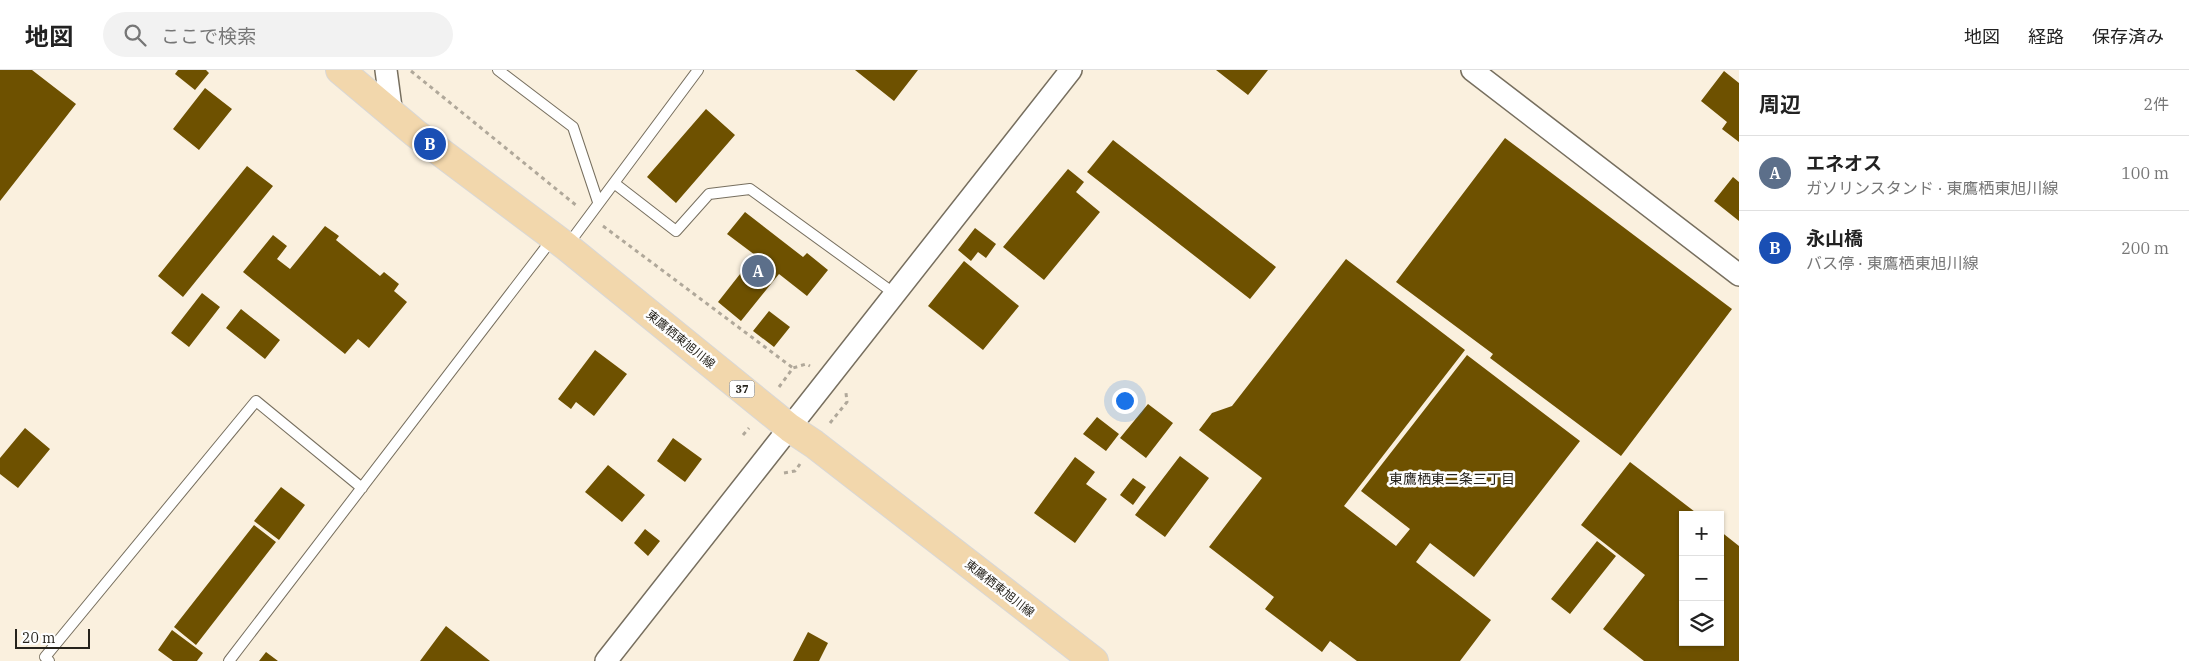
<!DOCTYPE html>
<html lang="ja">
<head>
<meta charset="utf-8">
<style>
	body { margin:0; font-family:"IBM Plex Serif","Noto Sans JP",serif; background:#f2f2f2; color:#222 }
	.controls { position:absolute; right:15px; bottom:15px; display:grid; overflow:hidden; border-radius:0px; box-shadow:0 1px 4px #0004 }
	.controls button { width:45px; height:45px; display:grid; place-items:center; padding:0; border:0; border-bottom:1px solid #e0e0e0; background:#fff; color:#222; font:25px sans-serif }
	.scale { position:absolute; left:15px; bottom:12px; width:75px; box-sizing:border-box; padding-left:5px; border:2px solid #26231c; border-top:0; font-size:14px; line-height:18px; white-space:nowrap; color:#26231c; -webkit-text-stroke:4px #fefefe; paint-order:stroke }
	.you { position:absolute; left:1124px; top:330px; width:18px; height:18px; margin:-12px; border:4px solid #fff; border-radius:50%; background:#1a73e8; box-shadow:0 0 0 8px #1a73e833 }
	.badge { display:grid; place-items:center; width:32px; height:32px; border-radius:50%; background:#111827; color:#fff; font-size:16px; font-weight:700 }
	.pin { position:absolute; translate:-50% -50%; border:2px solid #fff; box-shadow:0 1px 5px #0006 }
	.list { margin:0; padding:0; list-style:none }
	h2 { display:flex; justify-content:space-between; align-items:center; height:65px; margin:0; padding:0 20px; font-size:21px }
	h2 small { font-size:16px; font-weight:400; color:#767676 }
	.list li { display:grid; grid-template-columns:32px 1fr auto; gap:15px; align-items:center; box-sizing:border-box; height:75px; padding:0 20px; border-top:1px solid #e0e0e0 }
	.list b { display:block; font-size:19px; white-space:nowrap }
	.list p { margin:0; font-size:16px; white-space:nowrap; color:#767676 }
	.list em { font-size:16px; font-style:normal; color:#767676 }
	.icon { flex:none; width:28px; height:28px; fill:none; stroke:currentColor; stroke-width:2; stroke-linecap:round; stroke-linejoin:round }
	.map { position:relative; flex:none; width:1739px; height:591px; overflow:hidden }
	header { display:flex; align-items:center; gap:30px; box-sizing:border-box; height:70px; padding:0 25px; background:#fff; border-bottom:1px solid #e0e0e0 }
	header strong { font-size:24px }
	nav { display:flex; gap:28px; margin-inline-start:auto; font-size:18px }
	.search { width:350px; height:45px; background:#f2f2f2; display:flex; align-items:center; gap:12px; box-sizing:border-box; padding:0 18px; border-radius:28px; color:#767676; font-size:19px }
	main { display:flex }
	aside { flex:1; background:#fff }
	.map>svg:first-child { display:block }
	.building { fill:#6e5100 }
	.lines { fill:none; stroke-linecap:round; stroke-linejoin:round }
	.lane-casing { stroke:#776f5f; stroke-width:12 }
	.street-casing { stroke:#776f5f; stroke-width:24 }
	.primary-casing { stroke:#d8d7d6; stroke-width:30 }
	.path { stroke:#b0a89a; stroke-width:3; stroke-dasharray:4 4; stroke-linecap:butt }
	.lane { stroke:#fff; stroke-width:10 }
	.street { stroke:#fff; stroke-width:21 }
	.primary { stroke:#f2d7ac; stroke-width:28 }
	.labels { text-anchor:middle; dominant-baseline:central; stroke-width:5; stroke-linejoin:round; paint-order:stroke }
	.shield { fill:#fefefe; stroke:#676560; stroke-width:1 }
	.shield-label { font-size:11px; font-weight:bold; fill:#26231c }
	.street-label { font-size:12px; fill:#26231c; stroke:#fefefe }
	.neighbourhood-label { font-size:14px; fill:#26231c; stroke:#fefefe }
</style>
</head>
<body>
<header>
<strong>地図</strong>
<div class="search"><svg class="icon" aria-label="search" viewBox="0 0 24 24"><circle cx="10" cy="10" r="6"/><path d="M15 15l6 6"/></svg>ここで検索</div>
<nav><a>地図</a><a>経路</a><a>保存済み</a></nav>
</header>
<main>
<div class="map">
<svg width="1739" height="591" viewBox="0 0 1739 591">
	<rect width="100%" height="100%" fill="#faf0de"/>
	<path class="building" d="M0,0H32L76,34L0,131Z
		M178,0H206L209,3L195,20L175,4Z
		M855,0H918L894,31Z
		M1216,0H1268L1248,25Z
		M1724,1L1739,13V72L1722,59L1727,52L1701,31Z
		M205,18L232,39L199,80L173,59Z
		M706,39L735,65L676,133L647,107Z
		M1505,68L1732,239L1621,386L1490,288L1493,284L1396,212Z
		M1113,70L1276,197L1250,229L1087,102Z
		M247,96L273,116L183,227L158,206Z
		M1068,99L1084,112L1076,122L1100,142L1044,210L1003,177Z
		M1733,107L1739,112V151L1714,131Z
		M745,142L803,187L807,183L828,200L807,226L779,204L741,251L718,232L755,185L727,164Z
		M325,156L339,166L336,170L380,206L384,202L399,214L394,221L407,232L369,278L358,269L345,284L243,202L273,165L287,176L277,189L290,199Z
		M975,158L996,174L986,188L978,182L971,191L958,180Z
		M1346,189L1465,280L1344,436L1396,476L1410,459L1361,421L1467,285L1580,371L1474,507L1430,473L1416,492L1491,550L1460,591H1357L1330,571L1322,582L1265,539L1274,527L1209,477L1262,408L1199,360L1212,343L1232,336Z
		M964,191L1019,236L983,280L928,236Z
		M202,223L220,237L189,277L171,263Z
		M241,239L280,270L265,289L226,258Z
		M769,241L790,257L774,277L753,261Z
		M595,280L627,304L594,346L576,332L571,339L558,329Z
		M1148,334L1173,353L1146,388L1120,368Z
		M1097,347L1119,364L1106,381L1083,364Z
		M25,358L50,379L18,418L0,404V388Z
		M673,368L702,389L685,412L657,391Z
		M1180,386L1209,408L1165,467L1135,445Z
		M1075,387L1095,402L1086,414L1107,429L1075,473L1034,443Z
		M1630,392L1699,445H1683V572H1720V461L1739,476V591H1644L1603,559L1645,505L1581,455Z
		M608,395L645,425L622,452L585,422Z
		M1133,408L1146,417L1133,435L1120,425Z
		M281,417L305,435L279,470L254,451Z
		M254,455L276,472L196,575L174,557Z
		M645,459L660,471L648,486L634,473Z
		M1597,471L1616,486L1570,544L1551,529Z
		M446,556L490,591H420Z
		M172,560L203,583L197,591H173L158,580Z
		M808,562L828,573L819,591H793Z
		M266,582L278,591H259Z"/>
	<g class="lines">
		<g class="lane-casing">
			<path id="lane" d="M498,0L573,57L598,132
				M614,113L676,161L709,124L750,119L895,224
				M567,176L698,0
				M49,591L45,587L256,331L362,418
				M229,591L553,168"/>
		</g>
		<g class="street-casing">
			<path id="street" d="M386,0L392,45
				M1472,0L1739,205
				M606,591L1071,0"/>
		</g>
		<g class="primary-casing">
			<path id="primary" d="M340,0L415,63L567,177L790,358L814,374L1094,591"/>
		</g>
		<path class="path" d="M411,1L577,136
			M603,156L793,298
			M779,317L793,298L806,294L810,296
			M830,353L847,332L846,323
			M743,365L749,358
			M784,403L795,401L800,394"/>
		<use href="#lane" class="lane"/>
		<use href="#street" class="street"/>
		<use href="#primary" class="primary"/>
	</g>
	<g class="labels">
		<rect class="shield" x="729.5" y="310.5" width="25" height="17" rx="4"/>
		<g class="shield-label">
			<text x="742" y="319">37</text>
		</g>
		<g class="street-label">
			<text transform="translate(681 269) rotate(39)">東鷹栖東旭川線</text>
			<text transform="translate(1000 518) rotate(38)">東鷹栖東旭川線</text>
		</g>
		<g class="neighbourhood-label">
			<text x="1452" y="409">東鷹栖東二条三丁目</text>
		</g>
	</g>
</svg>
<div class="controls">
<button>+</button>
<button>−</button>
<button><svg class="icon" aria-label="layers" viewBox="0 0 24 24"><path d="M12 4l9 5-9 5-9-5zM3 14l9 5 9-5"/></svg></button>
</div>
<div class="scale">20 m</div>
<div class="you"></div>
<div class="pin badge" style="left:758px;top:201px;background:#5c6f8a">A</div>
<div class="pin badge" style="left:430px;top:74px;background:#1a4fb4">B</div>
</div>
<aside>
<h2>周辺<small>2件</small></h2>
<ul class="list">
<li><span class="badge" style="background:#5c6f8a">A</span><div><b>エネオス</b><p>ガソリンスタンド · 東鷹栖東旭川線</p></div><em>100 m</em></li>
<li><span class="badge" style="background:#1a4fb4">B</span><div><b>永山橋</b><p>バス停 · 東鷹栖東旭川線</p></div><em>200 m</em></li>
</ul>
</aside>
</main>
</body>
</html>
